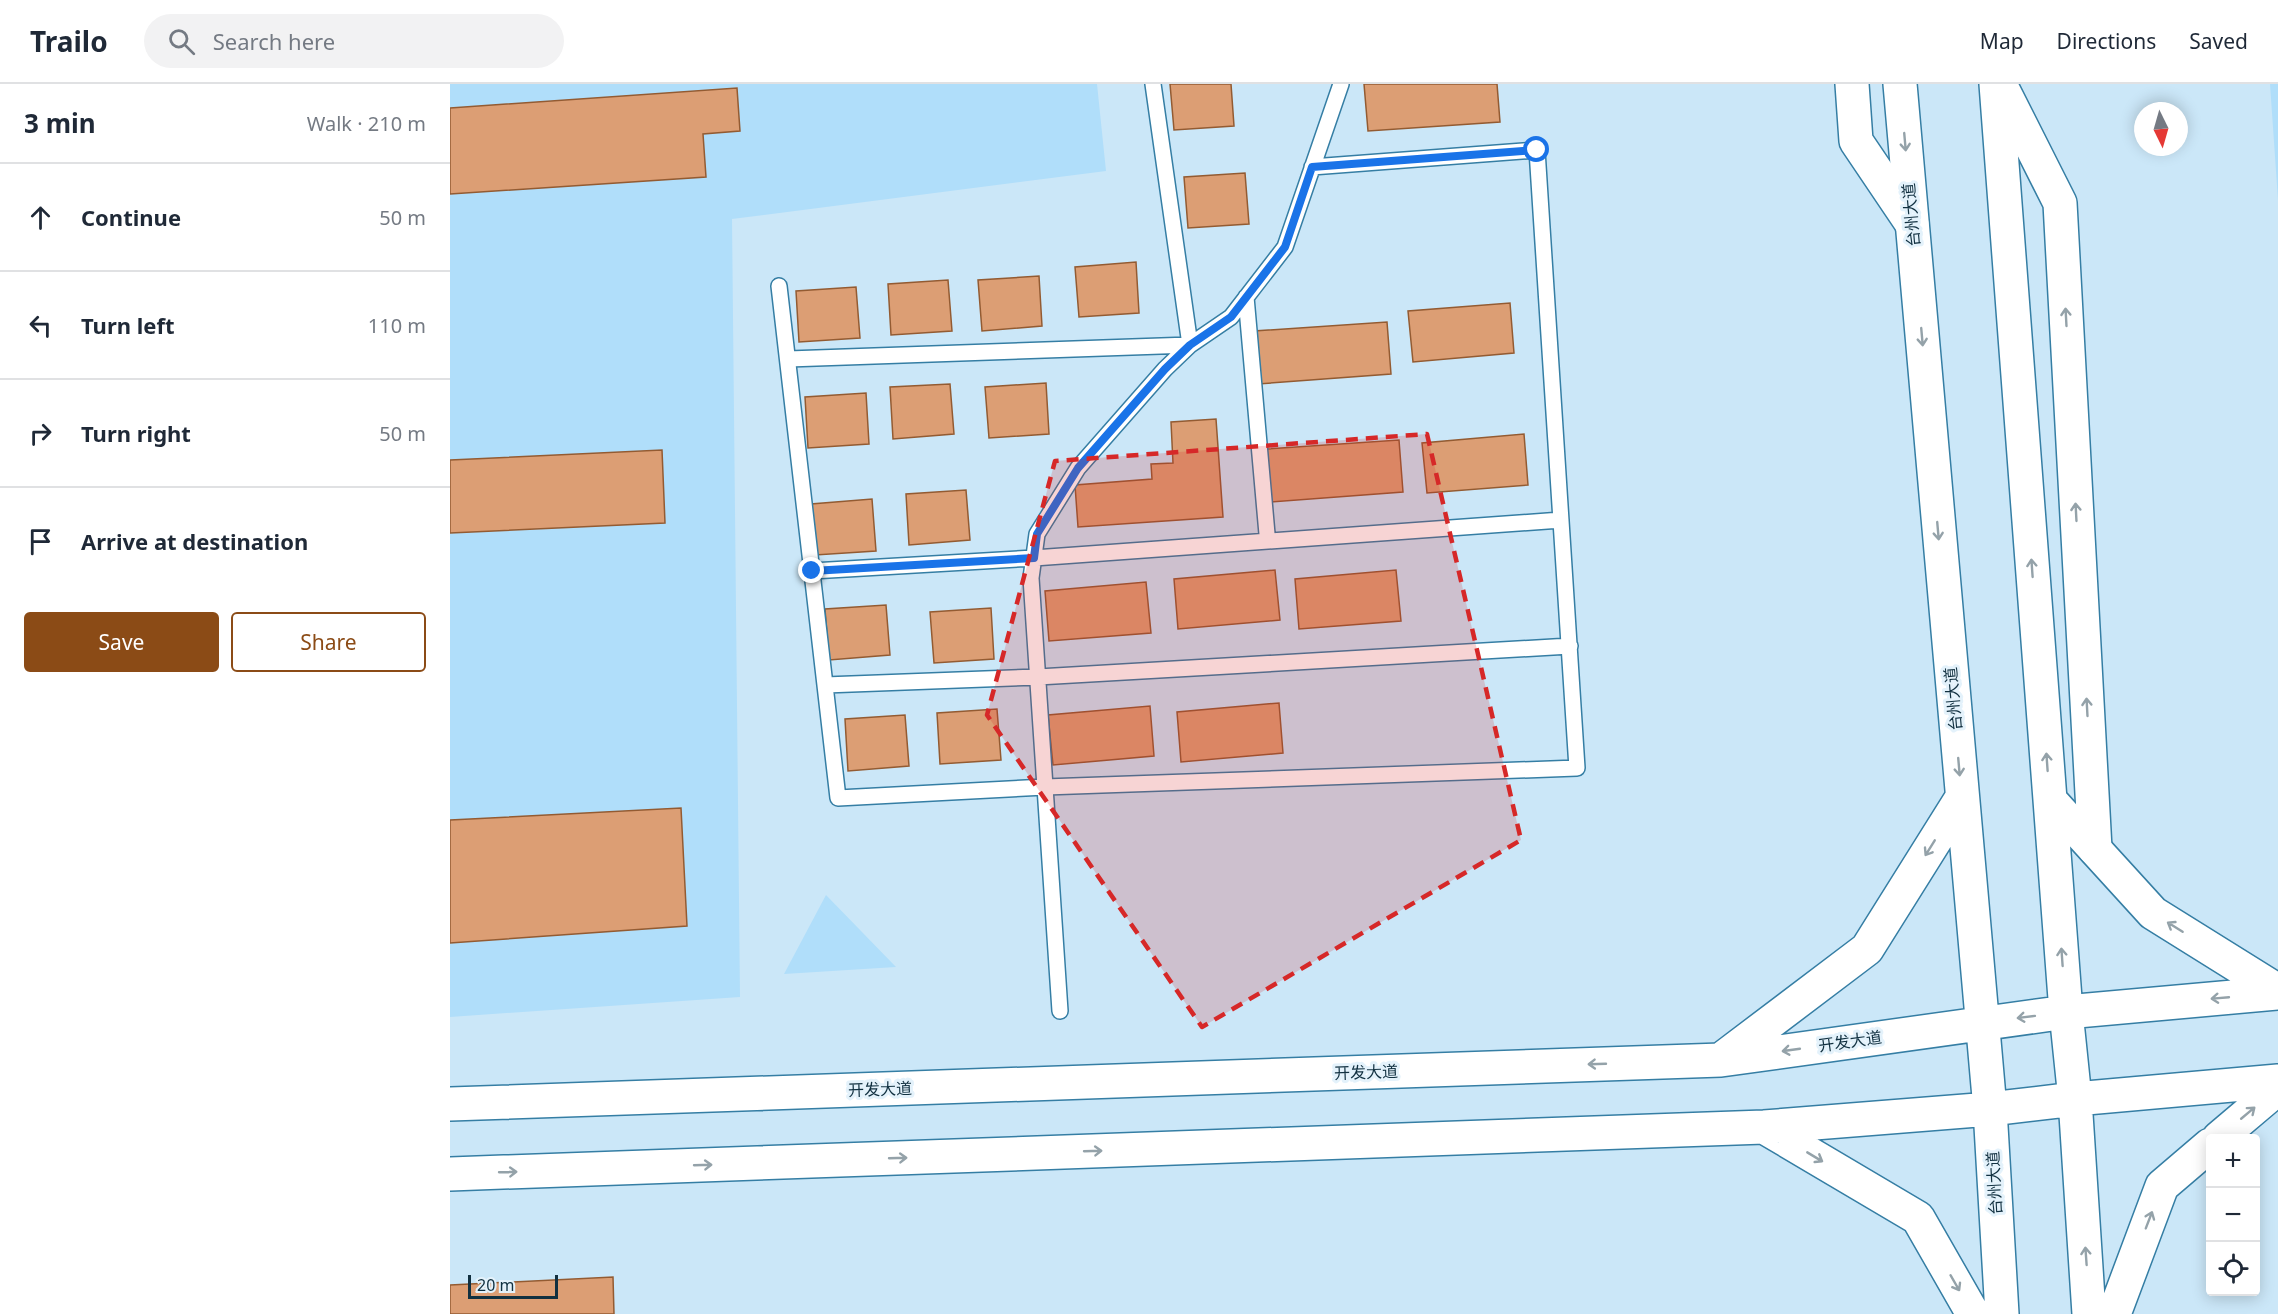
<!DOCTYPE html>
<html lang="en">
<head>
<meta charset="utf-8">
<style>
	body { margin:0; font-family:"Noto Sans","Noto Sans SC",sans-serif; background:#f2f2f3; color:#1f2937 }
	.controls { position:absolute; right:18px; bottom:18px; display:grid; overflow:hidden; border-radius:6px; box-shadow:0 3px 15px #0003 }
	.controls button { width:54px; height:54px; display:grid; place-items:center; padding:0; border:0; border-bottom:2px solid #e0e1e3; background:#fff; color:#1f2937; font:30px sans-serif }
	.compass { position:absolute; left:1684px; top:18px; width:54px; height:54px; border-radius:50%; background:#fff; box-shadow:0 3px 15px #0003; rotate:175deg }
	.scale { position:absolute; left:18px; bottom:15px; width:90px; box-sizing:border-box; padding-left:6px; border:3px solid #113040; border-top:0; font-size:16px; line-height:21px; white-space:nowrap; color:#113040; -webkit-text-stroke:4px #e4f2fb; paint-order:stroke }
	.stop { position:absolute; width:18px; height:18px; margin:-14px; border:4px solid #1a73e8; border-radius:50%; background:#fff }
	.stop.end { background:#1a73e8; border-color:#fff; box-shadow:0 2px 6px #0008 }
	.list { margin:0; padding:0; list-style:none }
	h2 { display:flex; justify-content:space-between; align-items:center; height:78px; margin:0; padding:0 24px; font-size:26px }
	h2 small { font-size:20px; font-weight:400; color:#747a83 }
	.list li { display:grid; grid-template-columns:39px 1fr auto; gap:18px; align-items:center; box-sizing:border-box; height:108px; padding:0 24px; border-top:2px solid #e0e1e3 }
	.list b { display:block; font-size:22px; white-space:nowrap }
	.list em { font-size:20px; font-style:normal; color:#747a83 }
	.actions { display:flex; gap:12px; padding:18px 24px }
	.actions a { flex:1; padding:14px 0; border:2px solid #8b4b16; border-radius:6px; text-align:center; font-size:21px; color:#8b4b16 }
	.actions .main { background:#8b4b16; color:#fff }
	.icon { flex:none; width:33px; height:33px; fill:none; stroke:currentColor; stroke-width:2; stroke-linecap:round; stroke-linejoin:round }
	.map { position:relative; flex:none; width:1828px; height:1230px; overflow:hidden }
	header { display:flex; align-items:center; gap:36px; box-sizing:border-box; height:84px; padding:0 30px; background:#fff; border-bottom:2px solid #e0e1e3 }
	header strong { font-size:28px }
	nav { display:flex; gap:33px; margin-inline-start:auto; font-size:21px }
	.search { width:420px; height:54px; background:#f2f2f3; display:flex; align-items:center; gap:15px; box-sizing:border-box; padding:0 21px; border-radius:33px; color:#747a83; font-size:22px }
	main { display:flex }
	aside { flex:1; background:#fff }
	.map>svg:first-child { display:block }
	.built { fill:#b0defa }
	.building { fill:#dc9e74; stroke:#935b32; stroke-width:1.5 }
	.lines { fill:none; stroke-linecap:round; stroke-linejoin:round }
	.lane-casing { stroke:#357ea4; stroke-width:18 }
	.secondary-casing { stroke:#357ea4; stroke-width:36 }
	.primary-casing { stroke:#357ea4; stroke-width:36 }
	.lane { stroke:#fff; stroke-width:15 }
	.secondary { stroke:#fff; stroke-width:33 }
	.primary { stroke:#fff; stroke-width:33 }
	.oneway { stroke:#94a2a9 }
	.route { stroke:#1a73e8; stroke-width:8 }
	.marked { fill:#d62828; fill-opacity:0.2; stroke:#d62828; stroke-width:4.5; stroke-dasharray:12 8; stroke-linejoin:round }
	.labels { text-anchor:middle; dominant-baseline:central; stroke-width:6; stroke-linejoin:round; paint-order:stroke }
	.street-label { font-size:16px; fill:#113040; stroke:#e4f2fb }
</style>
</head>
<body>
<header>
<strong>Trailo</strong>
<div class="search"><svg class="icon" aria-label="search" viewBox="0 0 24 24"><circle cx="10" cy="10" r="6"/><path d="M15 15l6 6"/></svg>Search here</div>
<nav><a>Map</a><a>Directions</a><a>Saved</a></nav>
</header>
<main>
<aside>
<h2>3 min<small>Walk · 210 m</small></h2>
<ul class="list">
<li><svg class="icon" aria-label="ahead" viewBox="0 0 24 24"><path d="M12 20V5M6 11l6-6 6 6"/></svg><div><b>Continue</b></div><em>50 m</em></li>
<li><svg class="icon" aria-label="left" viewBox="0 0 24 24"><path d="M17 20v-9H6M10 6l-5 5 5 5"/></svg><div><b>Turn left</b></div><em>110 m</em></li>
<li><svg class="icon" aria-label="right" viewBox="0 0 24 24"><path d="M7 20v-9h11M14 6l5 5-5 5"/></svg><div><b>Turn right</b></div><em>50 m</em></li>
<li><svg class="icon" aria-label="arrive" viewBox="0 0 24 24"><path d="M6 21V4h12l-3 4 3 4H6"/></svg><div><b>Arrive at destination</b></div></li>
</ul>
<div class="actions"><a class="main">Save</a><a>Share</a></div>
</aside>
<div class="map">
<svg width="1828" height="1230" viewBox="0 0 1828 1230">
	<rect width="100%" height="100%" fill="#cbe7f8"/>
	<path class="built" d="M0,0H647L656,87L282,135L290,913L0,933Z
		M1820,0H1828V116Z
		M376,811L446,883L334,890Z"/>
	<path class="building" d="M720,0H781L784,42L724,46Z
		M914,0H1047L1050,38L918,47Z
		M287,4L290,47L253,50L256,93L0,110V24Z
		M795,89L799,140L738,144L734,93Z
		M686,178L689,229L629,233L625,183Z
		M589,192L592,242L532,247L528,196Z
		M498,196L502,247L441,251L438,200Z
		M406,203L410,254L349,258L346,207Z
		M1060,219L1064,269L963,278L958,227Z
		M937,238L941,290L808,300L804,247Z
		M596,299L599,350L539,354L535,303Z
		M500,300L504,350L443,355L440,303Z
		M416,309L419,360L358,364L355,313Z
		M766,335L773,433L628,443L625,401L702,395L701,380L723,379L721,338Z
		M1074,350L1078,401L977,409L972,359Z
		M949,356L953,408L821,418L817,365Z
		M212,366L215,439L0,449V376Z
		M516,406L520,456L459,461L456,410Z
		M422,415L426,467L365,471L361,420Z
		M825,486L830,536L728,545L724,495Z
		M946,486L951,537L849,545L845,495Z
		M696,498L701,549L599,557L595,507Z
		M436,521L440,571L379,576L375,525Z
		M541,524L544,575L484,579L480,528Z
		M829,619L833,669L731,678L727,628Z
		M700,622L704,672L603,681L598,631Z
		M547,625L551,676L490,680L487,629Z
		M455,631L459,682L398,687L395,635Z
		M231,724L237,842L0,859V736Z
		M163,1193L164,1230H0V1201Z"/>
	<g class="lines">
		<g class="lane-casing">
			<path id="lane" d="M329,202L388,714L595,703L1127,684L1087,66L862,83
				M796,213L817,450
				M338,275L740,261L703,0
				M362,487L584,474L1111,436
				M375,601L588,593L1120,562
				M610,927L581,494L587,450L628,384L715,285L740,261L781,233L835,163L891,0"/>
		</g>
		<g class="secondary-casing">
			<path id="secondary" d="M1402,0L1406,57L1462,140
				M1551,2L1610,119L1645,765"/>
		</g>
		<g class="primary-casing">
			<path id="primary" d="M1450,0L1540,1025L1552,1230
				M1546,0L1616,928L1625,1015L1639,1230
				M1600,716L1703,829L1828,907
				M1273,974L1417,865L1511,715
				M0,1020L1271,976L1616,928L1828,909
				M1314,1043L1468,1134L1523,1230
				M1769,1054L1828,1004
				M0,1090L1314,1043L1540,1025L1625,1015L1828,997
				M1664,1230L1712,1102L1760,1061"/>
		</g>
		<use href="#lane" class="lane"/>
		<use href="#secondary" class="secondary"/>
		<use href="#primary" class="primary"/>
	</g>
	<defs><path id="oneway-shaft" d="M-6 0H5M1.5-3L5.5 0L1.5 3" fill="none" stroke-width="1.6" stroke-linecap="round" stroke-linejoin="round" transform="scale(1.5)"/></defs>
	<g class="oneway">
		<use href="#oneway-shaft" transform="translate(1455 58) rotate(85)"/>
		<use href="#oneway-shaft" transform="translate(1616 233) rotate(-93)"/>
		<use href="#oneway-shaft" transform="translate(1472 253) rotate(85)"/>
		<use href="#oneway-shaft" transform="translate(1626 428) rotate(-93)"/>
		<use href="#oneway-shaft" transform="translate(1488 447) rotate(85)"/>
		<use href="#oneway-shaft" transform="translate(1582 484) rotate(-94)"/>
		<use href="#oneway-shaft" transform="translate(1637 623) rotate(-93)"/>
		<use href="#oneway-shaft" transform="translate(1597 678) rotate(-94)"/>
		<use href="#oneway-shaft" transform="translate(1509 683) rotate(85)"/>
		<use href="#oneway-shaft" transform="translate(1480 764) rotate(122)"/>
		<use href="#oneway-shaft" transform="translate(1725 843) rotate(-148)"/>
		<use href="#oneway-shaft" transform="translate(1612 873) rotate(-94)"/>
		<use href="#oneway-shaft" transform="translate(1770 914) rotate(175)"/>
		<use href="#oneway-shaft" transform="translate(1576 933) rotate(173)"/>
		<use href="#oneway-shaft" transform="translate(1341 966) rotate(172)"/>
		<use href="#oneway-shaft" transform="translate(1147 980) rotate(178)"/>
		<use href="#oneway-shaft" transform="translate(1798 1029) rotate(-40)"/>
		<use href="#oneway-shaft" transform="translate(643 1067) rotate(-2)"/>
		<use href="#oneway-shaft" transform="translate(1365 1073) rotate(31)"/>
		<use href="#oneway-shaft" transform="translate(448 1074) rotate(-2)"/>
		<use href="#oneway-shaft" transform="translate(253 1081) rotate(-2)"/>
		<use href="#oneway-shaft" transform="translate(58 1088) rotate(-2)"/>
		<use href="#oneway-shaft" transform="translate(1699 1136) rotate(-69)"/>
		<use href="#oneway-shaft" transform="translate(1636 1172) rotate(-94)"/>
		<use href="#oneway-shaft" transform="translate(1505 1199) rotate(60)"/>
	</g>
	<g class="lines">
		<path class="route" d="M362,487L584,474L587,450L628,384L715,285L740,261L781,233L835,163L862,83L1087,66"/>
	</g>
	<path class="marked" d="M977,350L1071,756L752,943L537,631L605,377Z"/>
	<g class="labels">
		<g class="street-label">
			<text transform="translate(1461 131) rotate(-95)">台州大道</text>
			<text transform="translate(1503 615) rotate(-95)">台州大道</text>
			<text transform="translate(1400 957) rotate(-8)">开发大道</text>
			<text transform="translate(916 988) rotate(-2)">开发大道</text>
			<text transform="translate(430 1005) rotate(-2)">开发大道</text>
			<text transform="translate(1544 1099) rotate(-93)">台州大道</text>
		</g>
	</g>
</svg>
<div class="controls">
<button>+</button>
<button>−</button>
<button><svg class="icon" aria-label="locate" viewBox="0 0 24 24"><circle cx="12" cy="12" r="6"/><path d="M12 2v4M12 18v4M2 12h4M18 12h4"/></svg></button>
</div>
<svg class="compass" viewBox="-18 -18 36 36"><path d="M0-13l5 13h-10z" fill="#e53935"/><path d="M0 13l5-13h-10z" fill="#747a83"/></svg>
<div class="scale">20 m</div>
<div class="stop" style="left:1087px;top:66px"></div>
<div class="stop end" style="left:362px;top:487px"></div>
</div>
</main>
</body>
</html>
